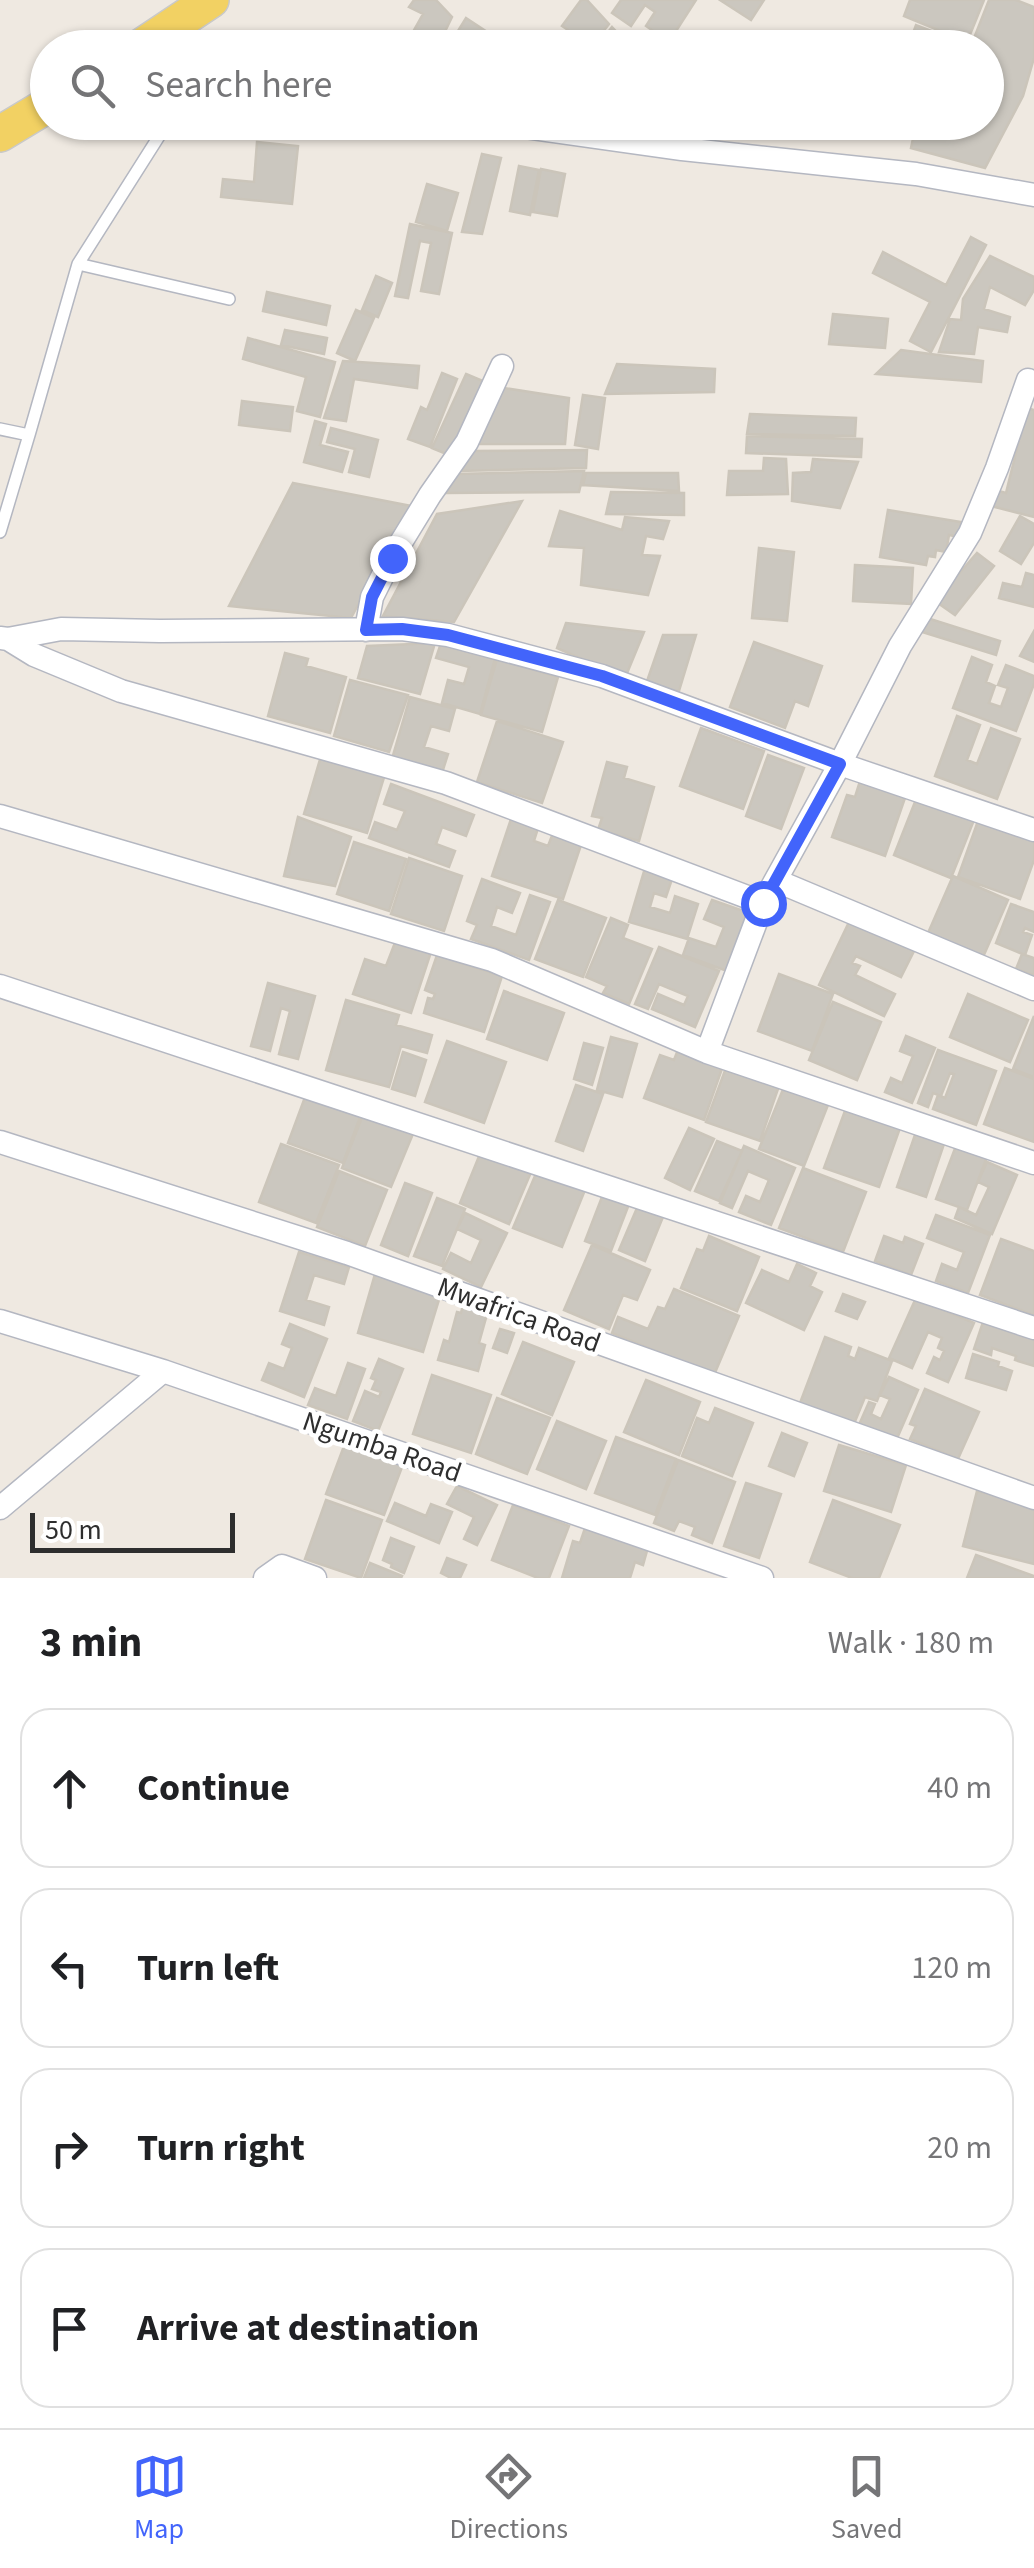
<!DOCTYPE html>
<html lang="en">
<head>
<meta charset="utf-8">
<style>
	body { margin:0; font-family:"Source Sans 3",sans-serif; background:#f2f2f2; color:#202124 }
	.scale { position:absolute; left:30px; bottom:25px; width:205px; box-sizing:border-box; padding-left:10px; border:5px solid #2e2e2e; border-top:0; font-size:28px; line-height:35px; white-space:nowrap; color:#2e2e2e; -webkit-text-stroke:8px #fff; paint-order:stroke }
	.stop { position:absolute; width:30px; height:30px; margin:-22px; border:8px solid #4264fb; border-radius:50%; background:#fff }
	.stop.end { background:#4264fb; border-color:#fff; box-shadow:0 2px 10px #0008 }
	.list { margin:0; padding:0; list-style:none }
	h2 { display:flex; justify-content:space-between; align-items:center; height:130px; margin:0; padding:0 40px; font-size:42px }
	h2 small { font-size:32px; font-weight:400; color:#757577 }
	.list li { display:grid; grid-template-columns:65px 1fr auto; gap:30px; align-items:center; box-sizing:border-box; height:160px; margin:0 20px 20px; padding:0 20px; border:2px solid #e0e0e0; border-radius:30px }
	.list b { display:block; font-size:38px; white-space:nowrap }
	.list em { font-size:32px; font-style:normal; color:#757577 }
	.icon { flex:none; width:55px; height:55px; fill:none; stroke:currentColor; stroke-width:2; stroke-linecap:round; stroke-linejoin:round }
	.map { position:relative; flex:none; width:1034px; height:1578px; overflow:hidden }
	.search { position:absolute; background:#fff; box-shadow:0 2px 8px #0004; left:30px; right:30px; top:30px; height:110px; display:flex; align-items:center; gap:25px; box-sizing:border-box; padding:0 35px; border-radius:55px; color:#757577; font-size:38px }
	.sheet { height:850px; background:#fff }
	nav { display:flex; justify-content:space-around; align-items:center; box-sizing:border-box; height:140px; border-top:2px solid #e0e0e0; background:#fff; font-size:28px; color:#757577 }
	nav a { display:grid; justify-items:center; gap:5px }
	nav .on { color:#4264fb }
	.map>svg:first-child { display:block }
	.building { fill:#cbc7bf; stroke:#cbc5ba; stroke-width:2.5 }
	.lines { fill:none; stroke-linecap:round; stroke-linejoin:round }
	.service-casing { stroke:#b4b7c1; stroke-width:14 }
	.minor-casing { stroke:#b4b7c1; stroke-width:25 }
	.primary-casing { stroke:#c9c9c9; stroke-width:38 }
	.service { stroke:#fff; stroke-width:11 }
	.minor { stroke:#fff; stroke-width:22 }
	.primary { stroke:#f2d163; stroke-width:35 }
	.route { stroke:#4264fb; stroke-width:12 }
	.labels { text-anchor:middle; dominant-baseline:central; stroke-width:9; stroke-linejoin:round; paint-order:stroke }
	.street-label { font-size:28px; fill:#2e2e2e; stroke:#fff }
</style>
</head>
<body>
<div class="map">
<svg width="1034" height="1578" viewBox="0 0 1034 1578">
	<rect width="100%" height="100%" fill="#efe9e1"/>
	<path class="building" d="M414,0H436L452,17L437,48H404L423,14L409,7Z
		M581,0H587L609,24L590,48H566L580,38L562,26Z
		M621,0H696L669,42L646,26L655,12L645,5L631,26L612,13Z
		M720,0H764L751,20Z
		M910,0H984L967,42L904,16Z
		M989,0H1016L1034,7V58L1023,96L985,168L911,148L916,124L912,122H986V48H926L910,41L916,25L971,46Z
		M466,18L510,47L477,48L468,44L467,48H454L455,46L450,44Z
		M612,27L632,48H596Z
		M257,142L298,146L292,204L221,197L223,179L254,182Z
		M482,154L501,158L482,234L462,232Z
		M519,166L539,170L530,215L510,211Z
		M541,169L565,174L557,216L533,212Z
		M427,184L458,193L447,231L416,222Z
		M410,224L452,233L439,294L421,291L431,243L420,241L408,298L395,296Z
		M971,237L986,245L931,352L910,341L930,302L873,273L883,252L946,285Z
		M990,256L1034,277V290L1025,305L990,287L984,309L1010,317L1007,332L978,327L974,354L939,352L950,319L961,320L963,299Z
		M376,276L392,283L378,317L362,310Z
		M267,292L330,306L326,325L263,311Z
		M356,310L374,318L355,361L337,353Z
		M833,314L888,319L885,348L829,344Z
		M285,330L327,338L324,354L281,345Z
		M248,338L335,362L320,417L297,411L306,377L243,359Z
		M901,350L983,361L981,382L876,374Z
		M343,361L419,366L417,388L354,379L346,421L324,418Z
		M617,364L715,369L714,392L605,394Z
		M442,373L457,379L430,447L408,439L421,407L427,410Z
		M466,374L485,382L451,456L432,448Z
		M504,388L569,398L565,444H474Z
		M583,395L605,398L598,449L575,445Z
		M242,401L293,407L290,431L239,425Z
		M1027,408L1034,410V517L991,506L995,490L1006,493Z
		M750,414L856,418L855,436L747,434Z
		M315,421L326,424L320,445L348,452L342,472L304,462Z
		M331,428L378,440L369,477L349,472L355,449L327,442Z
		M747,436L862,439L861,457L746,453Z
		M587,450L586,468L459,471L471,451Z
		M764,458L786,459L788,494L727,495L729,471H763Z
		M813,459L858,462L840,508L792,501L793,473L811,472Z
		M584,471L579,492L447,493L456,474Z
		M586,473H678L679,491L583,485Z
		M293,483L411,506L351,618L229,606Z
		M611,492L684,493V515L606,514Z
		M522,501L454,622L383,616L437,514Z
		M888,510L961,522L959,537L949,535L946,552L936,550L935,557L928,556L926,565L880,557Z
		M560,511L622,530L625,517L669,521L663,539L646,536L642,555L660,556L648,595L581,585L584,548L549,546Z
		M1020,516L1034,524V543L1021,564L1000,551Z
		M759,548L794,552L787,621L752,618Z
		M977,553L994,566L955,615L935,601Z
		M855,565L913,568L911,604L853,601Z
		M1026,573L1034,575V607L999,598L1003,583L1022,587Z
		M927,618L1000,641L996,655L919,631Z
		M566,623L644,632L625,678L557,648Z
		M1034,631V662L1020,656Z
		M663,635H696L679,691L645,687Z
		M754,642L822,666L808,706L795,701L785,728L730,707Z
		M435,643L420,694L358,678L367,646Z
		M441,643L495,658L480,714L442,703L448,680L464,684L469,667L436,658Z
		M285,653L308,659L306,666L346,677L330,733L268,716Z
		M972,657L992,665L986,682L995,686L989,703L1001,707L1008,688L998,685L1006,665L1034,676V684L1016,731L953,708Z
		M497,659L558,677L542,732L481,715Z
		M350,680L408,695L389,752L334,736Z
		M410,697L455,709L449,731L431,726L424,747L448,754L442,773L392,759Z
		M957,716L980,725L967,760L977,764L991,728L1020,739L997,799L935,776Z
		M497,721L563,742L542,803L477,782Z
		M701,728L764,751L743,809L680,786Z
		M768,755L804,768L781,829L746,816Z
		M321,756L385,774L367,833L304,814Z
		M607,762L627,767L624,778L654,787L639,841L598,830L602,818L592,816Z
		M861,778L906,795L885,856L832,837L847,795L855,797Z
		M391,784L474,815L466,836L442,827L436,844L455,851L449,867L369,838L375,822L397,830L405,811L384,804Z
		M917,797L974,820L951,878L894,855Z
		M512,816L539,825L534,841L548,846L553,833L582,842L563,899L492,876Z
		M298,817L351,837L335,886L284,876Z
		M979,818L1034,838V860L1020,899L958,877Z
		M354,842L406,859L389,911L337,894Z
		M409,858L462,876L444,931L391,914Z
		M645,868L673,876L666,897L654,893L650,907L670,913L675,896L698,904L687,939L629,922Z
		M953,876L1008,900L983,957L928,933Z
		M482,879L520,893L512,913L497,907L491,926L516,935L530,895L550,902L529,960L471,939L477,925L467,921Z
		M558,900L606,918L583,977L535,959Z
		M712,900L755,915L727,971L683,955L689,938L716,947L724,927L704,919Z
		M1011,904L1034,912V932L1025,928L1023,932L1032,935L1025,955L996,943Z
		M611,918L628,925L623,938L652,949L629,1004L603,993L607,986L586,977Z
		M850,920L914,951L901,977L856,956L852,963L860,966L855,975L895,994L884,1016L819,985Z
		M396,940L431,952L411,1013L353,994L365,959L386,966Z
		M659,947L719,971L695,1027L652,1009L658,994L684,1005L688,996L659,984L648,1009L635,1004Z
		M1022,954L1034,958V975L1016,969Z
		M437,955L502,976L484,1032L424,1013L428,998L433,999L435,994L425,990Z
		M779,974L833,994L812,1051L758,1031Z
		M268,983L315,996L298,1059L279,1054L290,1011L281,1008L270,1051L251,1046Z
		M504,991L564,1013L547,1060L487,1039Z
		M968,994L1028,1020L1010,1062L950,1037Z
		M346,1000L399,1015L396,1025L432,1035L427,1053L401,1046L389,1087L326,1070Z
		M833,1002L881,1022L857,1080L809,1060Z
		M1034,1016V1077L1013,1069Z
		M906,1036L935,1048L912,1103L885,1092L891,1078L902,1083L913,1056L900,1051Z
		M611,1037L637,1044L622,1097L597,1090Z
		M447,1041L506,1062L484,1123L425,1102Z
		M584,1043L603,1048L592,1085L574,1079Z
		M679,1047L724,1063L704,1120L644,1098L660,1055L674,1060Z
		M938,1050L996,1071L976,1125L933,1109L938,1095L945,1098L954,1074L950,1073L941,1096L933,1093L928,1107L918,1103Z
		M403,1052L426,1060L415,1096L392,1089Z
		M727,1065L780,1083L760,1141L706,1122Z
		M1005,1068L1034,1079V1142L984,1124Z
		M576,1085L603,1094L583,1151L556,1141Z
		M784,1087L828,1105L804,1166L759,1149Z
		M308,1089L363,1109L343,1163L288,1143Z
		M846,1108L900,1128L879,1187L824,1168Z
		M365,1110L415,1129L391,1187L342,1168Z
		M689,1128L714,1139L690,1190L665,1178Z
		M917,1129L946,1138L926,1197L897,1187Z
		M717,1141L742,1151L719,1201L695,1191Z
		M957,1143L988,1154L967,1210L936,1199Z
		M281,1144L339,1165L316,1223L259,1202Z
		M744,1146L795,1168L771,1225L739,1212L746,1196L760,1202L769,1180L748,1171L732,1208L720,1203Z
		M482,1149L532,1170L509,1224L460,1203Z
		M987,1162L1017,1175L992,1234L955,1218L959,1207L976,1215L989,1187L978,1182Z
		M803,1168L866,1192L843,1252L779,1228Z
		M339,1171L387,1190L365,1246L317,1227Z
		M537,1171L585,1190L562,1247L513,1228Z
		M405,1183L432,1193L408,1256L381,1245Z
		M605,1189L631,1199L611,1251L585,1241Z
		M437,1198L465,1209L442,1266L414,1256Z
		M640,1201L665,1212L645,1261L619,1250Z
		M465,1213L507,1233L481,1287L443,1269L451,1253L471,1263L481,1240L457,1229Z
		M936,1215L990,1235L968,1293L936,1281L942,1264L957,1270L964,1252L927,1238Z
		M709,1236L759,1257L737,1311L681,1288L697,1249L703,1251Z
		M884,1236L903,1243L905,1237L923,1244L911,1275L875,1261Z
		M1001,1239L1034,1251V1315L980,1295Z
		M592,1245L650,1270L637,1300L623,1295L609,1329L564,1310Z
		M299,1252L349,1267L344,1284L314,1275L306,1300L329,1307L324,1325L280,1311Z
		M797,1264L816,1273L810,1286L822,1292L804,1330L746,1303L762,1270L789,1282Z
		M375,1274L441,1293L423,1352L358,1333Z
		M674,1289L739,1316L714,1375L612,1333L618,1317L648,1329L658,1307L665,1309Z
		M843,1294L865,1302L857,1319L836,1311Z
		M916,1298L974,1323L948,1382L927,1373L934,1357L940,1360L944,1351L938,1348L942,1338L928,1332L912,1368L889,1358Z
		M464,1300L489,1307L479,1343L485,1345L478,1371L438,1360L444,1340L449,1342L457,1312L461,1313Z
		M983,1322L1034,1339V1366L1015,1360L1016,1356L992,1348L991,1355L974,1349Z
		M290,1324L327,1339L304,1397L262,1380L269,1363L284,1369L292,1348L282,1344Z
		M500,1329L514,1333L507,1353L493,1348Z
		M825,1337L851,1347L848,1356L855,1359L859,1348L892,1361L877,1401L865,1397L854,1424L800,1403Z
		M523,1342L574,1362L552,1415L502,1394Z
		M973,1354L999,1362L998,1366L1012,1371L1006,1390L966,1378Z
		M379,1359L403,1369L378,1431L353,1421L365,1391L379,1397L381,1392L372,1389L376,1380L371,1378Z
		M348,1363L365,1369L347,1419L308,1405L315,1388L336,1396Z
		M432,1375L491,1395L471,1453L413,1434Z
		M889,1377L918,1390L895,1443L858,1427L869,1402L875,1404L871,1414L881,1419L890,1399L880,1395Z
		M646,1380L700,1402L679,1455L624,1432Z
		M925,1389L979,1412L958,1459L910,1439L916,1426L910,1424Z
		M497,1398L550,1418L527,1474L476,1454Z
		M715,1408L753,1423L732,1476L682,1456L697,1418L709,1423Z
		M557,1421L606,1441L586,1489L537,1469Z
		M782,1433L807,1443L794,1476L769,1466Z
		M616,1437L676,1459L655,1515L595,1493Z
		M347,1438L405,1459L384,1515L326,1494Z
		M839,1445L906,1465L891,1512L824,1491Z
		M678,1460L735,1482L712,1543L692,1535L695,1527L679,1521L674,1531L654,1523Z
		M746,1483L781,1494L759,1558L724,1546Z
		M457,1486L497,1505L477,1545L464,1539L474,1517L447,1504Z
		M977,1491L1034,1505V1564L963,1546Z
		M326,1500L382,1520L361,1578L305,1559Z
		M833,1500L900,1525L879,1578H852L810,1562Z
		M395,1503L426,1516L431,1504L452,1512L439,1543L387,1521Z
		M513,1505L569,1526L549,1578H538L492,1560Z
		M585,1528L648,1547L643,1565L635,1562L630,1578H562L573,1541L580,1543Z
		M391,1538L414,1547L404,1573L391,1567L392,1564L383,1560Z
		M976,1555L1034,1576V1578H967Z
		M447,1558L466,1565L460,1578H451L441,1573Z
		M370,1563L402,1576L401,1578H364Z"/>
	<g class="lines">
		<g class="service-casing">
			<path id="service" d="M78,264L229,299
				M0,429L29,435L0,532
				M29,435L78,264L168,122"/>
		</g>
		<g class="minor-casing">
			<path id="minor" d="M490,122L682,149L916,174L1034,195
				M366,630L372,597L392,557L430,495L467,442L502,366
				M0,638L8,639L61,629L160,631L402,629L448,635L602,676L840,764L1034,830
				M8,639L34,655L121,691L446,783L763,903
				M0,816L492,960L707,1052L1034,1163
				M777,881L1034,989
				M0,986L1034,1328
				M707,1052L763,903L840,764L900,646L970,533L997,468L1028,380
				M0,1142L347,1253L1034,1498
				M0,1321L163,1371L762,1578
				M0,1508L163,1371
				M265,1578L282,1566L315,1578"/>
		</g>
		<g class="primary-casing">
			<path id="primary" d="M139,48L211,0
				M0,134L48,105"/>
		</g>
		<use href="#service" class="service"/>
		<use href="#minor" class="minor"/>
		<use href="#primary" class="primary"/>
	</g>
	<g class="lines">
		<path class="route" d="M392,558L372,597L366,630L402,629L448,635L602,676L840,764L763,903"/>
	</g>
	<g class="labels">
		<g class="street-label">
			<text transform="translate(519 1315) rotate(20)">Mwafrica Road</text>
			<text transform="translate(382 1447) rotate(19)">Ngumba Road</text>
		</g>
	</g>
</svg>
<div class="scale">50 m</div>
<div class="stop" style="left:763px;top:903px"></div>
<div class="stop end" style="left:392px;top:558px"></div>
<div class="search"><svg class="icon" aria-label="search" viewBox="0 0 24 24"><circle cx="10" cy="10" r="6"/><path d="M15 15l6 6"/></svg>Search here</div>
</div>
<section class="sheet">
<h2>3 min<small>Walk · 180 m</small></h2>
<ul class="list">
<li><svg class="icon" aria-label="ahead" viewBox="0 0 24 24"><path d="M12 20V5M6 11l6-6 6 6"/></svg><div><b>Continue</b></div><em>40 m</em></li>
<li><svg class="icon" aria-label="left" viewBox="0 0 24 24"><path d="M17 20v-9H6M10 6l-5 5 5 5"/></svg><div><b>Turn left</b></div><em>120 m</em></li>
<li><svg class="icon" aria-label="right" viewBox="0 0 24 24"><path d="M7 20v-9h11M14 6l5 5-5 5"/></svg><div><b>Turn right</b></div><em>20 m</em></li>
<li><svg class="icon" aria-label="arrive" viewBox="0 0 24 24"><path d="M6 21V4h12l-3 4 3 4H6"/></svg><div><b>Arrive at destination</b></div></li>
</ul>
</section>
<nav>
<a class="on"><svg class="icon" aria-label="map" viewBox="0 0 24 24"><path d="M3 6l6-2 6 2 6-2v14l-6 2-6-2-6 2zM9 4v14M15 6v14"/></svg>Map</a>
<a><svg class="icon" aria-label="directions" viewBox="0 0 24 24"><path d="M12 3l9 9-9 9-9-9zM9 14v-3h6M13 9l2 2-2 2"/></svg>Directions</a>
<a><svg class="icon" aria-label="saved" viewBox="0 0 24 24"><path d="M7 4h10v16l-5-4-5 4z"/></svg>Saved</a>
</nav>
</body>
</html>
